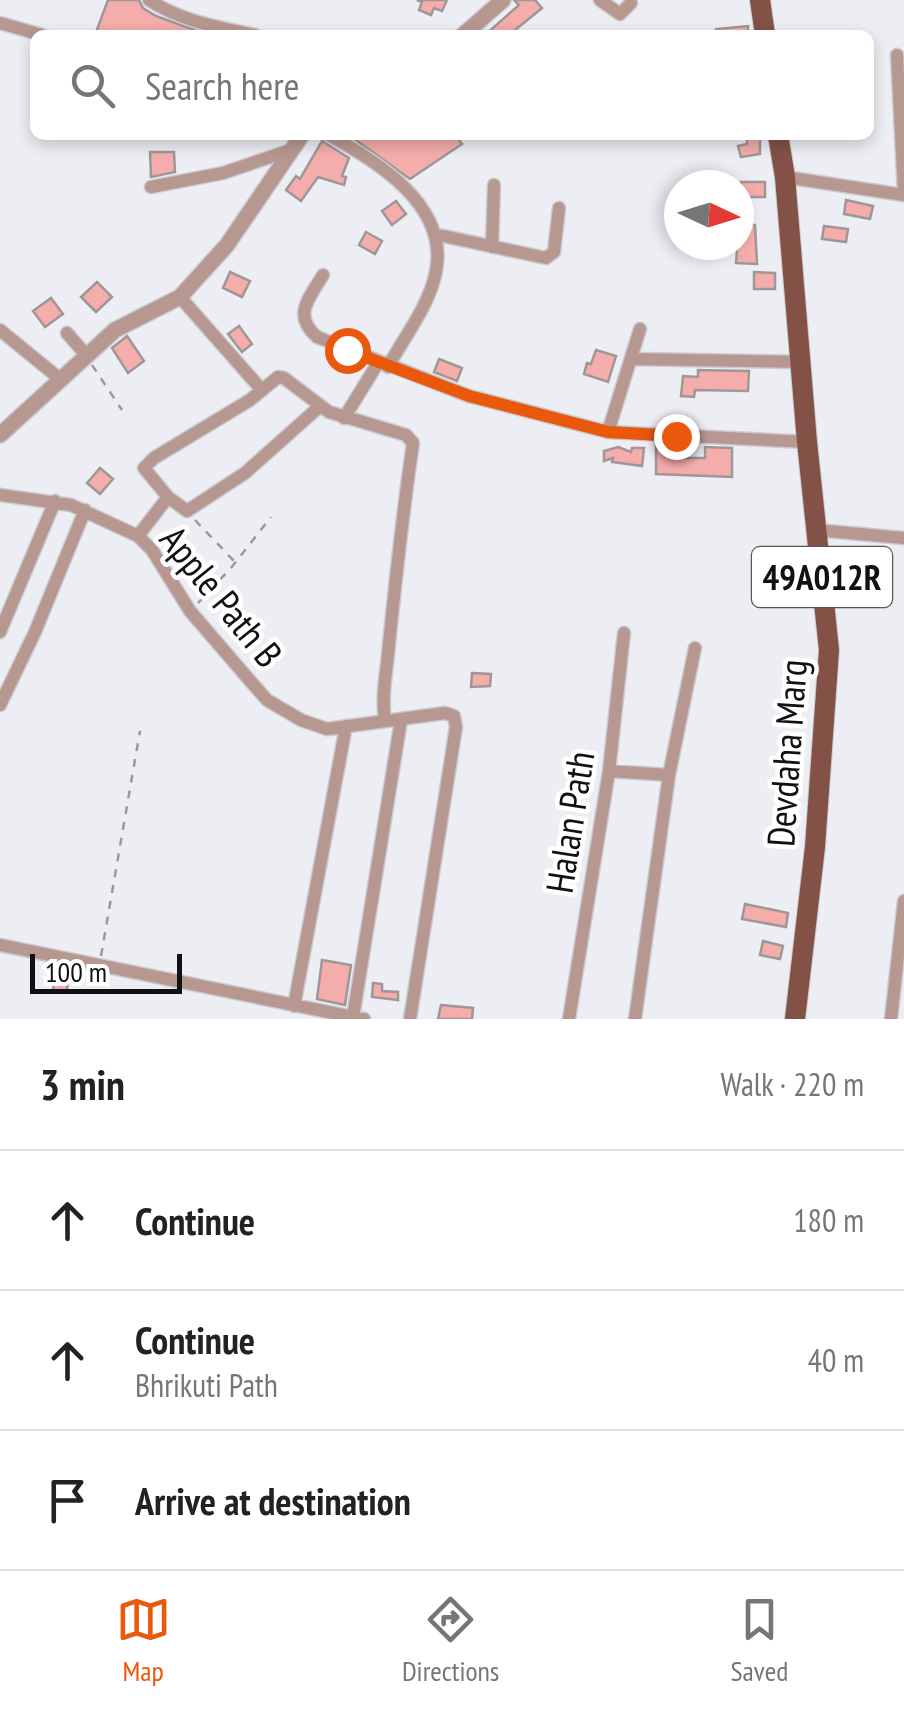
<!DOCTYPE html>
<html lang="en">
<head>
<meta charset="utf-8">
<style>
	body { margin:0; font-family:"PT Sans Narrow",sans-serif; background:#f6f6f6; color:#222 }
	.compass { position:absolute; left:664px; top:170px; width:90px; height:90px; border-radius:50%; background:#fff; box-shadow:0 5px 15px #0003; rotate:94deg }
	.scale { position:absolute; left:30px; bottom:25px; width:152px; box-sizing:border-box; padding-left:10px; border:5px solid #111113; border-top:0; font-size:28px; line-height:35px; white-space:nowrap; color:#111113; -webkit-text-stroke:8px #fff; paint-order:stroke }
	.stop { position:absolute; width:30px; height:30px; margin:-22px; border:8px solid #ea580c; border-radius:50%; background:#fff }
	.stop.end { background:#ea580c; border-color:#fff; box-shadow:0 2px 10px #0008 }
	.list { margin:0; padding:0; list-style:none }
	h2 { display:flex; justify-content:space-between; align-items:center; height:130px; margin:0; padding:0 40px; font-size:42px }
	h2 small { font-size:32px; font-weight:400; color:#767676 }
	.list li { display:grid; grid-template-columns:65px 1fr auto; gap:30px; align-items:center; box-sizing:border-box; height:140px; padding:0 40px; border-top:2px solid #e0e0e0 }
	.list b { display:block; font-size:38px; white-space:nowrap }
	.list p { margin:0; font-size:32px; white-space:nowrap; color:#767676 }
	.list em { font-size:32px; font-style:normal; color:#767676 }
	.icon { flex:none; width:55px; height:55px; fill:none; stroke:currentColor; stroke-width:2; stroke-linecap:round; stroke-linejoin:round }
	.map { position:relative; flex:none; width:904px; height:1019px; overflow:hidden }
	.search { position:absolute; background:#fff; box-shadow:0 5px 15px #0003; left:30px; right:30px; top:30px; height:110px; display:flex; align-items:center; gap:25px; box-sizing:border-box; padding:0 35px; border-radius:15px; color:#767676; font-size:38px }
	.sheet { height:550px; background:#fff }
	nav { display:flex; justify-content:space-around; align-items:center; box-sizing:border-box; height:140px; border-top:2px solid #e0e0e0; background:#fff; font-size:28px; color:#767676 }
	nav a { display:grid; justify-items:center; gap:5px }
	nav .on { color:#ea580c }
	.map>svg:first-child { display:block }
	.building { fill:#f4adaa; stroke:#9f9797; stroke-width:2.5 }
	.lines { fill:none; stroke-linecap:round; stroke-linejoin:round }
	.minor-casing { stroke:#cacad0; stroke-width:15 }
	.tertiary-casing { stroke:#cacad0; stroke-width:18 }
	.primary-casing { stroke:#cacad0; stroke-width:22 }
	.path { stroke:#99999e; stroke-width:2.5; stroke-dasharray:8 8; stroke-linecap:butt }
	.minor { stroke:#b79891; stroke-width:12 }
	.tertiary { stroke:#b79891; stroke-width:15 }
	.primary { stroke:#845146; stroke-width:20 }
	.route { stroke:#ea580c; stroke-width:12 }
	.labels { text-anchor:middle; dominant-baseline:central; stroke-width:9; stroke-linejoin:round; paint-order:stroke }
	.shield { fill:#fff; stroke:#58585a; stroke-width:2.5 }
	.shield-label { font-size:35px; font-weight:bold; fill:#111113 }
	.street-label { font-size:38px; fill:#111113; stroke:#fff }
</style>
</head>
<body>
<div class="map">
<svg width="904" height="1019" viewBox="0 0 904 1019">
	<rect width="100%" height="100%" fill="#ededf4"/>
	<path class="building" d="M108,0H139L143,8L156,16L208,35H118L106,31L105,35H95Z
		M417,0H447L442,11L434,8L431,15L419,10L422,2Z
		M514,0H535L542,8L509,35H485L519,5Z
		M748,26V35H717L716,29Z
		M349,135H455L462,144L410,179Z
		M747,135H760V154L741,157L738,146L747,144Z
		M322,141L349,158L342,176L346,177L344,185L318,177L301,201L286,190L296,176L300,179Z
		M150,152H174L175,172L151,177Z
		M741,182H765V197H741Z
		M846,200L873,206L870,219L844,214Z
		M396,201L406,214L392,225L382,211Z
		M739,225H755L757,264L736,263Z
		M824,226L848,229L846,242L822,239Z
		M366,232L382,241L375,254L359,245Z
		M230,272L250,281L242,297L223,288Z
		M754,272L775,273V289H754Z
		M97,282L112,297L96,312L81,297Z
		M51,298L63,314L45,327L33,311Z
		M239,326L252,344L242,352L228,334Z
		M127,336L144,361L128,373L112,348Z
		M596,350L616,356L608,382L584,374L587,363L591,364Z
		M439,359L462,368L457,381L434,372Z
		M698,370L749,371L748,391L695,390L694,397L681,396L683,376L698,377Z
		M656,444L681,446V458H705V447L732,448V477L656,474Z
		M618,447L631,452L632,448H644L642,466L612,462L613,458L604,461V451Z
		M100,468L113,479L100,494L87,483Z
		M472,673L491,674L490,686L471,687Z
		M745,904L788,913L786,927L742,919Z
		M763,941L783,946L780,959L760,955Z
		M322,960L351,965L345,1005L317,999Z
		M55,970L69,971L67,991L53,990Z
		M373,983L382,984V991L398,992V1000L372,997Z
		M441,1005L473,1008L472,1019H438Z"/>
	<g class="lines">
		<g class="minor-casing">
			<path id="minor" d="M149,0C181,21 217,27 255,35
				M600,0L620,14L631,3
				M0,23L42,35
				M897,55L904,193
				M329,135C377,162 449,205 436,271C430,305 404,337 388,367
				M785,177L904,195
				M151,187L223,173L288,151
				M434,234L546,258L554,252L559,208
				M492,247L494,185
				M323,275C309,299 292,315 317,337L469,396L608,432L807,442
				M180,297L261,389
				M0,330L60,379
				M67,333L86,355
				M632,359L801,362
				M319,407L245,473L187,511L168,497L144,468L154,458L250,400L278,377L284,378L329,412L406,435L413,443C403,510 396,576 389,644C387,671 381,694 385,721
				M344,418L378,363
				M608,432L640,329
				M0,495L71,505L138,536L152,550L190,611L252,683L267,700L301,720L327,729L445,713L454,716L456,727L410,1019
				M816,530L904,538
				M138,536L168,497
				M0,632L55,501
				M0,705L35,632L85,510
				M609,771L669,775L695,648
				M0,945L353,1017
				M294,1006L346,726
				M364,1019L353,1017L401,720
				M569,1019L609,771L624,633
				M635,1019L669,775
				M891,1019L904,901"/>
		</g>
		<g class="tertiary-casing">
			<path id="tertiary" d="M463,35L503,0
				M0,435L115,330L180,297L227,245L302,135"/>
		</g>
		<g class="primary-casing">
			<path id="primary" d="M760,0L765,35
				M778,135L785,177L807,442L829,650L815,847L795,1019"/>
		</g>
		<path class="path" d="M92,365L122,410
			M195,520L234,561
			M198,603L231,568L271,517
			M101,956L140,731"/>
		<use href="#minor" class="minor"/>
		<use href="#tertiary" class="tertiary"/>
		<use href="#primary" class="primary"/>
	</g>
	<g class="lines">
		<path class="route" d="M347,350L469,396L608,432L676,436"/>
	</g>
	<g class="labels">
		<rect class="shield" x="752" y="547" width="140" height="60" rx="8"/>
		<g class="shield-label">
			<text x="822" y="577">49A012R</text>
		</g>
		<g class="street-label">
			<text transform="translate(222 596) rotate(51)">Apple Path B</text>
			<text transform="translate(786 753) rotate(-86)">Devdaha Marg</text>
			<text transform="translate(569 822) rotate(-81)">Halan Path</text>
		</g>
	</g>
</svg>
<svg class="compass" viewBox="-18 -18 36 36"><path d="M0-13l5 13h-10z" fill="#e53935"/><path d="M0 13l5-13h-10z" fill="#767676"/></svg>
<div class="scale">100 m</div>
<div class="stop" style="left:347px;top:350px"></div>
<div class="stop end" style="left:676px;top:436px"></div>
<div class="search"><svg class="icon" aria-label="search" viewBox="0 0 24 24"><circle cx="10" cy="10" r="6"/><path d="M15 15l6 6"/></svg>Search here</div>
</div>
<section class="sheet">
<h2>3 min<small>Walk · 220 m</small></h2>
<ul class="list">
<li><svg class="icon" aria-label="ahead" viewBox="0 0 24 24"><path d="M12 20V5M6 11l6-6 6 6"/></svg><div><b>Continue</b></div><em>180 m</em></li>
<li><svg class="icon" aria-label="ahead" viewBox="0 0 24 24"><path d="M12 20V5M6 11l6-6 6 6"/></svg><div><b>Continue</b><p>Bhrikuti Path</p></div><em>40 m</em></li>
<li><svg class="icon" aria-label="arrive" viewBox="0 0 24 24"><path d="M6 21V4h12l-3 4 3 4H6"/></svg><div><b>Arrive at destination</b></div></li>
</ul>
</section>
<nav>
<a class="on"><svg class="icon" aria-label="map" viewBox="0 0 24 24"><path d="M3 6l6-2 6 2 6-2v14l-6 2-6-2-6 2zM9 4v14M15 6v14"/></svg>Map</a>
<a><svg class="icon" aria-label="directions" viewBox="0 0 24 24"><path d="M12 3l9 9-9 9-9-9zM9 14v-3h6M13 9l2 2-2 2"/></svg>Directions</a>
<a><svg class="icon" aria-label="saved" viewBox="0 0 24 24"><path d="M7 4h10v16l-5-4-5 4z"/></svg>Saved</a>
</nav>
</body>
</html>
